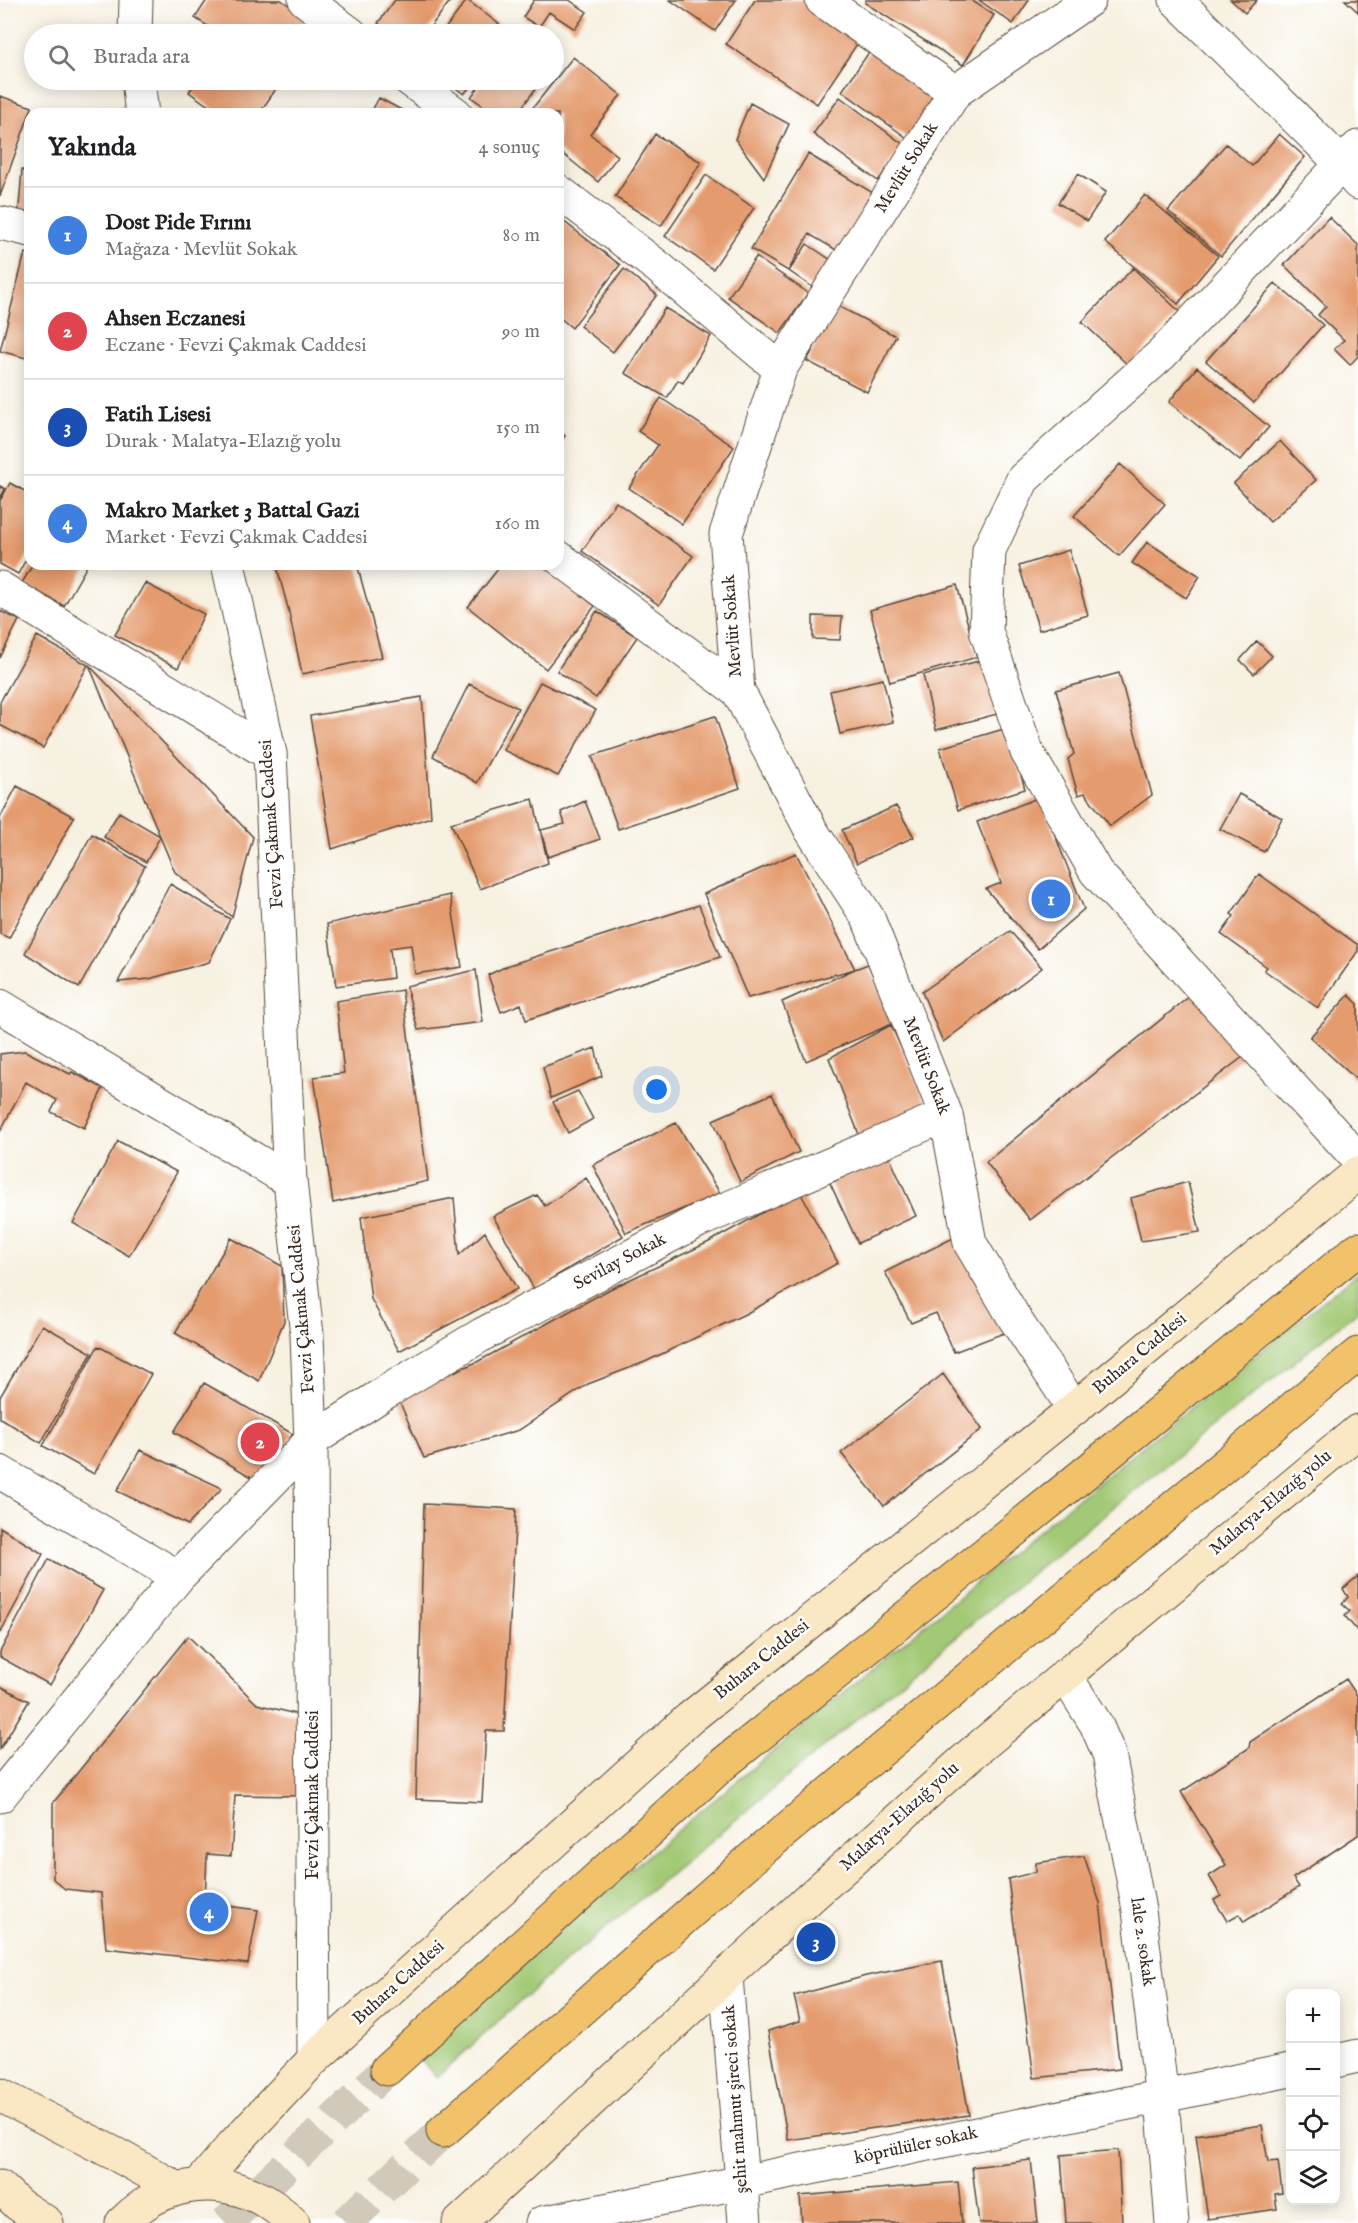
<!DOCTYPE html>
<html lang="tr">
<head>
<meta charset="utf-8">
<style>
	body { margin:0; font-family:"IM FELL English",serif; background:#f2f2f2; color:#202124 }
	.controls { position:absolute; right:18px; bottom:18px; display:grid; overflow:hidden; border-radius:12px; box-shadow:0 3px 15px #0003 }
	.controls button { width:54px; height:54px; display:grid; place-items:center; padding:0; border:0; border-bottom:2px solid #e0e0e0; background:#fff; color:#202124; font:30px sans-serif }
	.you { position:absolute; left:657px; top:1090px; width:21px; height:21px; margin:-15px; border:4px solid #fff; border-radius:50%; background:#1a73e8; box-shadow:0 0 0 9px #1a73e833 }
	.badge { display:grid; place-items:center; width:39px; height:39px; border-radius:50%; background:#7c3aed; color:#fff; font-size:20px; font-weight:700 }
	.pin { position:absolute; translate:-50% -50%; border:3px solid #fff; box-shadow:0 2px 6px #0006 }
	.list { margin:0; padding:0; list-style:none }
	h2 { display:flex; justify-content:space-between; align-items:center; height:78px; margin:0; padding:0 24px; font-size:26px }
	h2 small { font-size:20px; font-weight:400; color:#757577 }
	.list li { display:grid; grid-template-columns:39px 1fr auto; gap:18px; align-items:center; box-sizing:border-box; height:96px; padding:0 24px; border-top:2px solid #e0e0e0 }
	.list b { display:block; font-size:22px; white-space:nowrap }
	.list p { margin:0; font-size:20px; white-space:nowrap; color:#757577 }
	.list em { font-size:20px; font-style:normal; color:#757577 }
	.icon { flex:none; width:33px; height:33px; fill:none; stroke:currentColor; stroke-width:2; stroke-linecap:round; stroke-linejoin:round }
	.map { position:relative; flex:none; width:1358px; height:2223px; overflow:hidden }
	.search { position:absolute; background:#fff; box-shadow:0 3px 15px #0003; left:24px; top:24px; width:540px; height:66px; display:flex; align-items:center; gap:15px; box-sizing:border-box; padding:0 21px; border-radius:33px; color:#757577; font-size:22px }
	.panel { position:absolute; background:#fff; box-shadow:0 3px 15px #0003; left:24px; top:108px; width:540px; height:462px; border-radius:18px }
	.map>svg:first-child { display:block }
	.green { fill:#a2c974; stroke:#6e7a49; stroke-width:1.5 }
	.building { fill:#e49b6e }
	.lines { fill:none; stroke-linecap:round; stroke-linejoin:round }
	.trunk-tunnel { stroke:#d1c9ba; stroke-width:33; stroke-dasharray:33 16; stroke-linecap:butt }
	.minor-casing { stroke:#57483b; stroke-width:35 }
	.tertiary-casing { stroke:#57483b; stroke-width:35 }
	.secondary-casing { stroke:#57483b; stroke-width:35 }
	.trunk-casing { stroke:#57483b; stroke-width:35 }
	.minor { stroke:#fff; stroke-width:33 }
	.tertiary { stroke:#fff; stroke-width:33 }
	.secondary { stroke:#fae7c3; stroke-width:33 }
	.trunk { stroke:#f2c26a; stroke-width:33 }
	.labels { text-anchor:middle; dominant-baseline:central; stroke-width:5; stroke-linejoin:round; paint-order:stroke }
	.street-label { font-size:18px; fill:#3b2a1e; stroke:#fff }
</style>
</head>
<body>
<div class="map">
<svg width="1358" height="2223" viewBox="0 0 1358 2223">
	<rect width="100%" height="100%" fill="#fff"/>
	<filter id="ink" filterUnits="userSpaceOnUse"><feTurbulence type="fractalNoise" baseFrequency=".0167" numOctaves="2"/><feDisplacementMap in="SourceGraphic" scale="12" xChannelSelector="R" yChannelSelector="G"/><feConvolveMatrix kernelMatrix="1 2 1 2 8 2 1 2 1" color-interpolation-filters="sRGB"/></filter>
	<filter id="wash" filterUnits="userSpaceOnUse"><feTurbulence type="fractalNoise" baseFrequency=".008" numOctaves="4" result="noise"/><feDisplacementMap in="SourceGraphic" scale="24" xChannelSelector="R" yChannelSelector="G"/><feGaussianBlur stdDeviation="1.35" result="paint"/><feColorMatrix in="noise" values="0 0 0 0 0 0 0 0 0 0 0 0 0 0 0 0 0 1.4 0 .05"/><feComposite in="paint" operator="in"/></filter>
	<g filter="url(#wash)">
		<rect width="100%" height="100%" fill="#f7f1e1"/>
		<path class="green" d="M1358,1273V1311L1059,1551L554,1971L437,2077L417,2057L606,1890L1045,1525Z"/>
		<g id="blocks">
			<path class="building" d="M207,0H281L319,26L313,34H220L195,18Z
				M395,0H451L425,34H394L378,23Z
				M467,0L511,33L510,34H441Z
				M534,0H569L587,12L575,29L549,12L539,27L523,17Z
				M670,0H736L715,31Z
				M755,0H810L863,35L817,104L726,44Z
				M866,0H971L994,15L963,65L865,3Z
				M979,0H1029L1013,24Z
				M1231,0H1257L1245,13Z
				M1345,0H1358V12Z
				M872,48L941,98L910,140L842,91Z
				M573,57L621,95L590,134L618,156L598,182L558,150V114H528Z
				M197,80H282L259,114H220L189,92Z
				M445,80H476L464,94Z
				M484,80H542L517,114H495L471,97Z
				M0,96L32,107L0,196Z
				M840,97L904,145L878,181L813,134Z
				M379,98L409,114H370Z
				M750,103L789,124L764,178L735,139Z
				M655,134L701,162L661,226L615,197Z
				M1279,134L1305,157L1221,256L1168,211L1226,144L1252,166Z
				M808,154L873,193L838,251L809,234L788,271L751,249Z
				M22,170L30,171V220L18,219Z
				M1078,174L1106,192L1087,221L1058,203Z
				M706,175L754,208L713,269L665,236Z
				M1145,195L1218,256L1178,304L1105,242Z
				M558,217L620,265L572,328L558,316Z
				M1329,217L1358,245V356L1350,365L1334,349L1344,340L1318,315L1326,306L1284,265Z
				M807,244L834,262L815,289L789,271Z
				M25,253L30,254V359L0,351Z
				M756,257L808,293L780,333L728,297Z
				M1133,268L1180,312L1129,366L1082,322Z
				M624,269L657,295L613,352L580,326Z
				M1275,283L1323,325L1254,403L1206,361Z
				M836,305L896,336L867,392L807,361Z
				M665,308L711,336L683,383L678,380L667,398L625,373Z
				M1197,367L1269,427L1240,461L1169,402Z
				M661,398L734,447L682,524L629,488L658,445L638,431Z
				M558,431L565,436L558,446Z
				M1280,441L1316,480L1270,522L1234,483Z
				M1120,464L1165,504L1119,556L1074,516Z
				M10,483L30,494V552L18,574L0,564V501Z
				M0,486L5,489L0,499Z
				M616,502L693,556L659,605L582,551Z
				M1147,542L1200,576L1186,598L1132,563Z
				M1069,550L1088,615L1039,630L1019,566Z
				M33,564H88L64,606L22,583Z
				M276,564H357L382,657L302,674L288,608Z
				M502,564H542L595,606L546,669L468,607Z
				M145,583L204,614L178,668L115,635Z
				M957,585L977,657L890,682L870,610Z
				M0,611L19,620L0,658Z
				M597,611L637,637L596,698L557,671Z
				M813,616L842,617L840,640L813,639Z
				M37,636L88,665L43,748L0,725V702Z
				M1257,641L1272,656L1254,674L1240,660Z
				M987,659L1001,713L936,730L923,675Z
				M89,665L253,837L232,917L175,872L160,837L146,862L104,837L119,812L160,836Z
				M1119,673L1152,795L1110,826L1085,793L1078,795L1068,759L1074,754L1056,690Z
				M883,679L893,722L840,734L830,691Z
				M540,682L596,710L558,776L503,750Z
				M469,684L518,708L477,783L433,756Z
				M422,697L431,817L332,849L310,716Z
				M715,716L740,788L618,829L592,756Z
				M1007,728L1025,789L958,810L940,748Z
				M17,786L74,817L9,938L0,934V818Z
				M1239,794L1282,818L1264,852L1220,829Z
				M1040,797L1084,909L1038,949L986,889L1001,883L977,822Z
				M533,799L548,863L480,889L451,823Z
				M585,801L600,839L548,857L541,830L565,824L561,812Z
				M896,806L914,837L857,863L842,830Z
				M92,834L145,866L79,988L25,953Z
				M796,853L855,969L868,964L894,1023L806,1061L782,1002L855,969L748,998L704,894Z
				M1259,874L1358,945V951L1318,1008L1264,970L1267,967L1221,934L1234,916L1231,914Z
				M170,884L230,919L209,962L149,979L118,982Z
				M450,895L462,967L415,974L411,945L390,948L393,978L336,986L327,924Z
				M699,905L720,957L526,1020L521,1004L501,1012L488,975L509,965Z
				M1010,931L1042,968L943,1042L922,992Z
				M476,970L483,1022L418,1030L406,986Z
				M402,990L428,1181L333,1203L314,1077L344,1073L336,1001Z
				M1196,991L1244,1056L1030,1220L986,1162Z
				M1349,995L1358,1004V1081L1310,1037Z
				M891,1025L929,1109L860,1137L829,1058Z
				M595,1048L602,1076L551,1098L543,1067Z
				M25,1051L70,1074L72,1072L103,1088L84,1128L51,1112L57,1100L26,1082L0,1132V1054Z
				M578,1091L593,1119L568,1133L553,1102Z
				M772,1094L799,1152L740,1182L713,1120Z
				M676,1123L720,1193L626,1233L593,1165Z
				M118,1141L177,1172L129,1256L73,1223Z
				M889,1156L916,1216L858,1243L830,1183Z
				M586,1178L623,1236L534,1289L493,1216L537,1195L545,1206Z
				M1188,1182L1200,1232L1141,1241L1131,1198Z
				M800,1192L838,1263L747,1313L645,1362L588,1384L519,1430L424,1458L397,1396L477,1362L610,1289L709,1242Z
				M454,1198L459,1255L485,1232L517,1289L399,1351L371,1299L361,1217Z
				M231,1238L282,1266L284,1321L259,1381L175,1333Z
				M953,1238L1012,1330L954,1352L936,1313L911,1323L885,1272Z
				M42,1325L92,1353L41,1443L0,1418V1397Z
				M98,1346L151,1374L94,1474L43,1446Z
				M943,1374L982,1429L884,1506L841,1453Z
				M204,1383L293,1434L260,1482L174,1432Z
				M140,1450L222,1488L188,1525L117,1491Z
				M424,1504L516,1509L504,1731H486L482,1802L416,1799Z
				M0,1527L43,1554L0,1633Z
				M49,1559L103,1590L50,1685L0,1657V1652Z
				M1358,1576V1632L1345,1616L1350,1611L1342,1604L1348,1597L1343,1589Z
				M188,1636L257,1704L303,1716L302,1796L235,1795L231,1856L207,1854L205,1903L258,1910L248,1964L106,1948L101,1893L65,1889L53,1879V1803Z
				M1346,1679L1358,1697V1835L1293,1878L1299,1887L1244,1922L1239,1914L1227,1921L1214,1900L1221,1896L1209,1876L1226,1865L1181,1792L1249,1748L1250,1742Z
				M0,1686L29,1701L0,1749Z
				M1084,1856L1100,1903L1120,2069L1034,2078L1008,1879L1036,1872V1863Z
				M942,1961L969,2115L788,2140L768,2031L800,2021L794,1996L866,1976Z
				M1262,2125L1268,2162L1278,2161L1282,2193L1275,2194L1277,2209L1208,2219L1196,2135Z
				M1118,2150L1122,2223H1066L1061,2155Z
				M1031,2160L1038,2223H979L972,2167Z
				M958,2182L962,2223H802L800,2196Z"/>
		</g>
	</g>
	<g filter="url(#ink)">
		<use href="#blocks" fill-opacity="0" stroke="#57483b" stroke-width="1.5"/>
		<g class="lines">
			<path class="trunk-tunnel" d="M226,2223L387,2069
				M346,2223L443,2131"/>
			<g class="minor-casing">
				<path id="minor" d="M305,0L351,34
					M822,0L955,92
					M1176,0L1342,164L1358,183
					M410,80L456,114
					M1358,147L1162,354L1023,479L989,550L986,631L1027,752L1096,872L1358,1159
					M558,191L658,267L780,369
					M0,223L30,230
					M558,557L738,691
					M0,588L270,754
					M0,1006L290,1181
					M1074,1409L1015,1319L970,1243L946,1115L868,918L811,830L738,691L726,534L780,369L955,92L1089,0
					M0,1472L178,1577
					M1065,1675L1096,1724L1109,1754L1139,1910L1162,2098L1172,2223
					M0,1796L178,1577L311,1441L386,1392L483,1334L698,1221L946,1115
					M726,1976L745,2223
					M1336,2061L1358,2056
					M542,2223L1290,2070"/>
			</g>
			<g class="tertiary-casing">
				<path id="tertiary" d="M135,34L136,0
					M138,80L142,114
					M228,564L270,754L290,1181L307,1335L311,1441L314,2059"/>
			</g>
			<g class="secondary-casing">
				<path id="secondary" d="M0,2095L117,2155L178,2189
					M199,2185L233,2145L314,2059L690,1718L1074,1409L1358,1173
					M0,2187L19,2205L47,2223
					M122,2223C172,2172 243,2173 293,2223
					M459,2223L812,1896L969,1756L1358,1431"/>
			</g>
			<g class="trunk-casing">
				<path id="trunk" d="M387,2069L723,1764L1062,1492L1358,1249
					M443,2131L752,1858L1358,1354"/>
			</g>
			<use href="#minor" class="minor"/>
			<use href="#tertiary" class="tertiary"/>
			<use href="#secondary" class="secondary"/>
			<use href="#trunk" class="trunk"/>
		</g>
	</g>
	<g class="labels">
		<g class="street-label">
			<text transform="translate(907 168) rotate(-58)">Mevlüt Sokak</text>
			<text transform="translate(733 626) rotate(-94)">Mevlüt Sokak</text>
			<text transform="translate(272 824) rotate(-94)">Fevzi Çakmak Caddesi</text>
			<text transform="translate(926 1066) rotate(69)">Mevlüt Sokak</text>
			<text transform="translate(620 1262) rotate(-28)">Sevilay Sokak</text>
			<text transform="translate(302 1309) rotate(-95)">Fevzi Çakmak Caddesi</text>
			<text transform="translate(1140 1354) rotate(-40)">Buhara Caddesi</text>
			<text transform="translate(1271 1503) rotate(-40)">Malatya-Elazığ yolu</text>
			<text transform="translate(762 1660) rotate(-39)">Buhara Caddesi</text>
			<text transform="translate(313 1795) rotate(-90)">Fevzi Çakmak Caddesi</text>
			<text transform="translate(900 1817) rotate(-42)">Malatya-Elazığ yolu</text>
			<text transform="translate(1142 1942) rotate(82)">lale 2. sokak</text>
			<text transform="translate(399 1983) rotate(-42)">Buhara Caddesi</text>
			<text transform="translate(736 2099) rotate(-94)">şehit mahmut şireci sokak</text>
			<text transform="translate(916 2146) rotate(-12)">köprülüler sokak</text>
		</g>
	</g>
</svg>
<div class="controls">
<button>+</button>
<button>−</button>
<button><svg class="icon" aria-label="locate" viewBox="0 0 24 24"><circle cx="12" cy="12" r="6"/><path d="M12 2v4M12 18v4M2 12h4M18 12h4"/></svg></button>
<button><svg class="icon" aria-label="layers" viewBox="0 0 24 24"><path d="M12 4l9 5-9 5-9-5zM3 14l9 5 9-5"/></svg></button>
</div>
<div class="you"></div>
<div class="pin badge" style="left:1051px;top:899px;background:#3f7fe0">1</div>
<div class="pin badge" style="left:260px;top:1442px;background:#e0444e">2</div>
<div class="pin badge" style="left:816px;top:1942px;background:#1a4fb4">3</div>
<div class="pin badge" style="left:209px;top:1912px;background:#3f7fe0">4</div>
<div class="search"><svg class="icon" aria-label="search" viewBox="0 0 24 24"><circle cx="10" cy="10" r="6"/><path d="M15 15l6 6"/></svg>Burada ara</div>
<section class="panel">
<h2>Yakında<small>4 sonuç</small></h2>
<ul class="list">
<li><span class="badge" style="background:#3f7fe0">1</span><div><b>Dost Pide Fırını</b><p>Mağaza · Mevlüt Sokak</p></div><em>80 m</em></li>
<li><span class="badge" style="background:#e0444e">2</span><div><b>Ahsen Eczanesi</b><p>Eczane · Fevzi Çakmak Caddesi</p></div><em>90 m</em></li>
<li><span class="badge" style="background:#1a4fb4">3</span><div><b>Fatih Lisesi</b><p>Durak · Malatya-Elazığ yolu</p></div><em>150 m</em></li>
<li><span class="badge" style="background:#3f7fe0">4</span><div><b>Makro Market 3 Battal Gazi</b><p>Market · Fevzi Çakmak Caddesi</p></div><em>160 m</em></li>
</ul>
</section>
</div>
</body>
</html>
